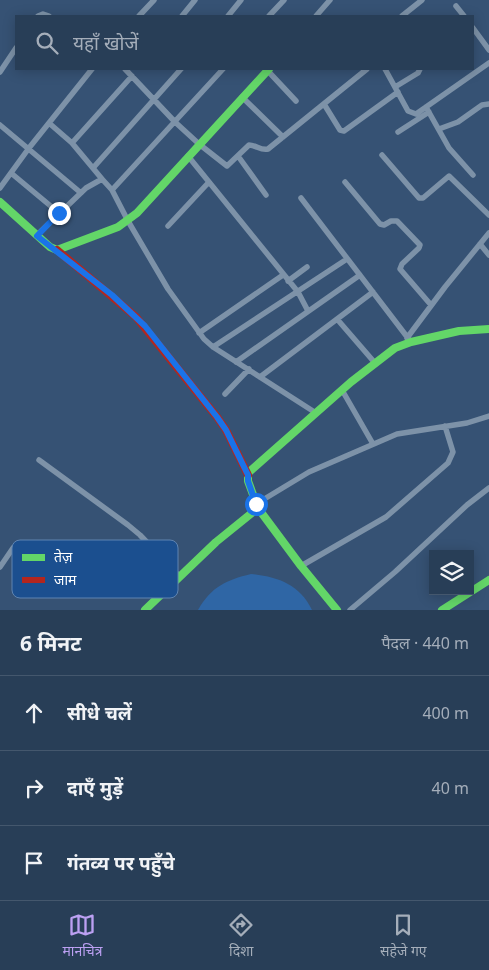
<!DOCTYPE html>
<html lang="hi">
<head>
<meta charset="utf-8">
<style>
	body { margin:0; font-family:"Noto Sans","Noto Sans Devanagari",sans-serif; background:#344961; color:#f1f3f6 }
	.controls { position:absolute; right:15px; bottom:15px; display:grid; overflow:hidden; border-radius:0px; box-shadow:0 2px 12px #0003 }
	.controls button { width:45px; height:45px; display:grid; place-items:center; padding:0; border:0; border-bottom:1px solid #44576d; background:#283e57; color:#f1f3f6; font:25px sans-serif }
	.stop { position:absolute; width:15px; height:15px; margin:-11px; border:4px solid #1a73e8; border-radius:50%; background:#fff }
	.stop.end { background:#1a73e8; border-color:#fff; box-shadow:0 1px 5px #0008 }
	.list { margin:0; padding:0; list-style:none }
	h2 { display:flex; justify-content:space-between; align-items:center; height:65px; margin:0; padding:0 20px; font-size:21px }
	h2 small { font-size:16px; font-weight:400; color:#a5aeba }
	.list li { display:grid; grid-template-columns:32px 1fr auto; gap:15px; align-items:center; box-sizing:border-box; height:75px; padding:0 20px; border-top:1px solid #44576d }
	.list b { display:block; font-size:19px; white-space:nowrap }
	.list em { font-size:16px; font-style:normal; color:#a5aeba }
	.icon { flex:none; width:28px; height:28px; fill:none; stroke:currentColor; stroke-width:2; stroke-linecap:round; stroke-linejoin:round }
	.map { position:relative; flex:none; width:489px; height:610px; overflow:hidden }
	.search { position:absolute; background:#283e57; box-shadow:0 2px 12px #0003; left:15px; right:15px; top:15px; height:55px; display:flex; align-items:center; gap:12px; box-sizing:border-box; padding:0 18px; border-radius:0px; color:#a5aeba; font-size:19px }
	.sheet { height:290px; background:#283e57 }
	nav { display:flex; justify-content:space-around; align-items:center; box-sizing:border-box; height:70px; border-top:1px solid #44576d; background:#283e57; font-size:14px; color:#a5aeba }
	nav a { display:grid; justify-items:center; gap:2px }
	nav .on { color:#bca0f2 }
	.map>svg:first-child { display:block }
	.green { fill:#2f66a5 }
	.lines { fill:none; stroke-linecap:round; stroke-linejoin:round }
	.street { stroke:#7d92a8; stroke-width:5.5 }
	.fast { stroke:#63d668; stroke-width:8 }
	.jam { stroke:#b3261e; stroke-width:8 }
	.route { stroke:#1a73e8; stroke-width:6 }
	.key { fill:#1b4f8f; stroke:#5f84b1; stroke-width:1 }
	.key-label { font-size:14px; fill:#fff }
</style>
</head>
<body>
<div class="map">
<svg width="489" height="610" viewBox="0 0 489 610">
	<rect width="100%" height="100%" fill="#365274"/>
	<path class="green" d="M251,574C278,577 299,584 312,610H198C211,587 226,580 251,574Z"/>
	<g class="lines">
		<path class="street" d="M456,6L464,16
			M38,16L43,14L49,16
			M139,16L154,0
			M182,16L195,0
			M228,16L241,0
			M269,16L284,0
			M316,16L330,0
			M402,16L422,0
			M473,28L489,50
			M125,69L175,122L199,144L227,166L249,145C256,145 261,151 268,149L367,69
			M385,69L408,111L416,114L489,63
			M267,70L296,101
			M0,72L16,48
			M395,87L418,73L420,69
			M242,97L283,137
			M324,104L340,130L344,131L398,92
			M426,107L449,148L473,175
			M0,125L81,193
			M439,129L458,122L482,105L489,104
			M398,132L429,112
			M72,143L132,76
			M382,155L419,198H423L449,176L489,215
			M188,156L298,292L308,311
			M238,156L266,195
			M93,168L181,69
			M11,173L59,213
			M102,179L112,190L128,221L168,289L204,339L213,347L316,413
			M345,182L380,224L384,225L391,221H397L420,245L419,248L402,264L400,269L431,305
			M0,188L29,148L92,69
			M112,190L223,69
			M301,198L411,342
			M168,226L209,182
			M37,235L86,188L102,179L72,143L49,123
			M480,244L489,255
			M288,281L307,267
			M337,319L375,363
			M199,333L283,275
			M407,338L445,287L489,233
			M213,347L347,259
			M236,362L360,275
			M260,377L373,292
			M342,390L373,444
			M225,394L249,369
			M39,460L128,525L140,535L179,576
			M256,504L309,472L397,434L467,423L489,416
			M301,566L386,517L448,463L453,452L445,426
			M0,567L13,548
			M350,610L395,572L467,505L489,488"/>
		<path class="fast" d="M0,202L50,247L57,250L118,227L137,213L269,69
			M258,508L248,481V473L351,382L395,348L411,342L459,331L489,329
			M145,610L216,542L258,508L301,566L337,610
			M442,610L489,580"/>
		<path class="jam" d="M57,250L136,317L217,417L226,430L248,475"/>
	</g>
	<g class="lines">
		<path class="route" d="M59,213L37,236L112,295L145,326L217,417L226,430L248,475V481L256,504"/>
	</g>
	<rect x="12" y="540" width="166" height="58" rx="8" class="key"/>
	<rect x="22" y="554" width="23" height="7" fill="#63d668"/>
	<rect x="22" y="577" width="23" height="6" fill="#b3261e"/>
	<g class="key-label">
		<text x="54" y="562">तेज़</text>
		<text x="54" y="585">जाम</text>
	</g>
</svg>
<div class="controls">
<button><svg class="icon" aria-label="layers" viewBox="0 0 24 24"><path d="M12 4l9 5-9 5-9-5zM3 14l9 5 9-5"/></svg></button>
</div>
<div class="stop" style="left:256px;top:504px"></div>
<div class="stop end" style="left:59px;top:213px"></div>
<div class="search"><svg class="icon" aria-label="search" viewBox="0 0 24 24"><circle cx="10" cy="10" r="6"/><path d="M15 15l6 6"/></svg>यहाँ खोजें</div>
</div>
<section class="sheet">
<h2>6 मिनट<small>पैदल · 440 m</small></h2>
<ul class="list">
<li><svg class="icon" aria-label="ahead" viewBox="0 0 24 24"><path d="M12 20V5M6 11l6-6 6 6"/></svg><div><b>सीधे चलें</b></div><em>400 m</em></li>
<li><svg class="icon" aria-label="right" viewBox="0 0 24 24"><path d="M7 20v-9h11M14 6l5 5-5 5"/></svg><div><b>दाएँ मुड़ें</b></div><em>40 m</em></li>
<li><svg class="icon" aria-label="arrive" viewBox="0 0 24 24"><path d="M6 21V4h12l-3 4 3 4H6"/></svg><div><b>गंतव्य पर पहुँचे</b></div></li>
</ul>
</section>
<nav>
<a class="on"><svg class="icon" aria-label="map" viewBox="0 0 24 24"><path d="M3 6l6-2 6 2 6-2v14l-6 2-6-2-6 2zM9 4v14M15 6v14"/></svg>मानचित्र</a>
<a><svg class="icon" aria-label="directions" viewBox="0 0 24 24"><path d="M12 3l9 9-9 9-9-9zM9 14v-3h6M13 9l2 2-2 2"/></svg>दिशा</a>
<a><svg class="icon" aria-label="saved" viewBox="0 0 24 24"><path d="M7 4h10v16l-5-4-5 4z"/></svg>सहेजे गए</a>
</nav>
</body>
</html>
